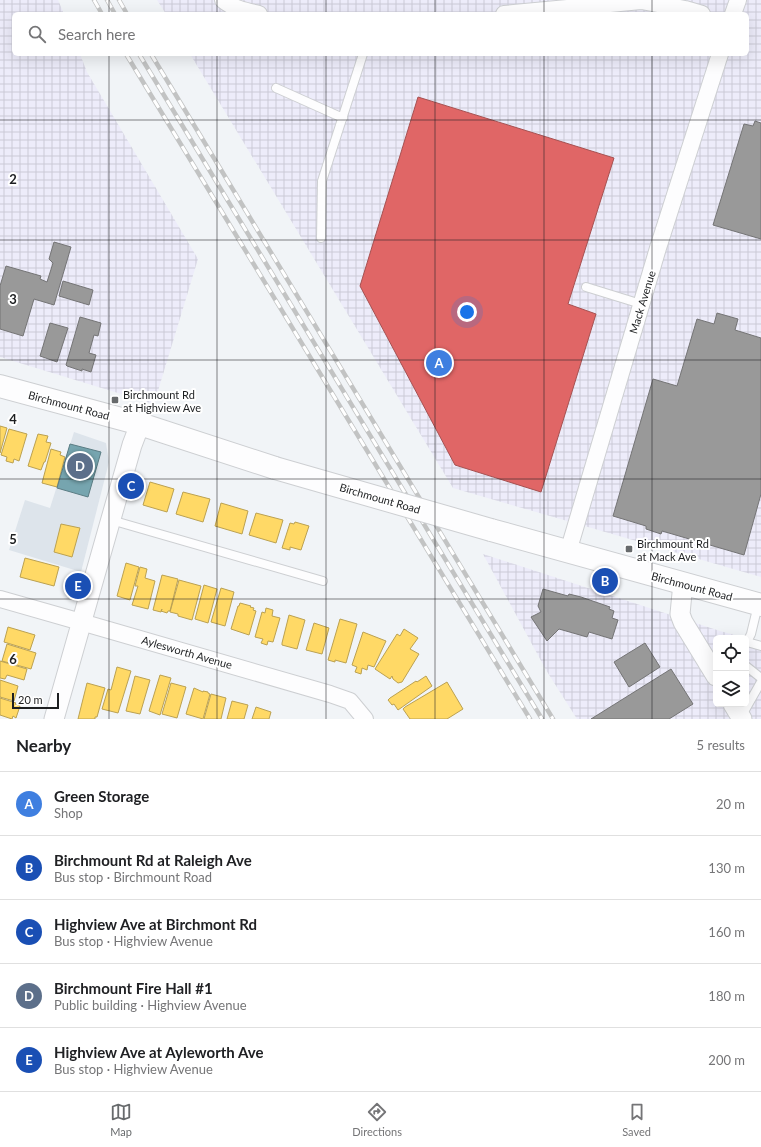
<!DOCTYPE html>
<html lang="en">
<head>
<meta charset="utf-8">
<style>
	body { margin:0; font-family:Lato,sans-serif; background:#f6f6f6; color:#202124 }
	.controls { position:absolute; right:12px; bottom:12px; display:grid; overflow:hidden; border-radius:6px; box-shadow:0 4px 16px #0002 }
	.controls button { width:36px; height:36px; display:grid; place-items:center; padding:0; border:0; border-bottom:1px solid #e0e0e0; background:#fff; color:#202124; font:20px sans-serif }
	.scale { position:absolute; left:12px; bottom:10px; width:47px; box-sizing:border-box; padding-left:4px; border:2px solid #1d1f21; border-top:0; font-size:11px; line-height:14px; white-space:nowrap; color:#1d1f21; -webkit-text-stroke:3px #fff; paint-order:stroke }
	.you { position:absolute; left:467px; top:312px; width:14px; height:14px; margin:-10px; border:3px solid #fff; border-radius:50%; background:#1a73e8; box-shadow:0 0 0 6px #1a73e833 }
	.badge { display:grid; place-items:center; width:26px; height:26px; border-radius:50%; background:#676a6c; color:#fff; font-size:13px; font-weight:700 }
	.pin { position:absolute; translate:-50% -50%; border:2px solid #fff; box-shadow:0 1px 4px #0006 }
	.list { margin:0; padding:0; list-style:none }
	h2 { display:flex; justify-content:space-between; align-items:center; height:52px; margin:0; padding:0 16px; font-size:17px }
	h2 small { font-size:13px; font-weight:400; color:#757577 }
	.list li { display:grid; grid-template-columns:26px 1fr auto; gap:12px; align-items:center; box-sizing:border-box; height:64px; padding:0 16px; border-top:1px solid #e0e0e0 }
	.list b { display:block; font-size:15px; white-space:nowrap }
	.list p { margin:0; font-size:13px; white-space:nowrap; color:#757577 }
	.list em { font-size:13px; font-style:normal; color:#757577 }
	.icon { flex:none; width:22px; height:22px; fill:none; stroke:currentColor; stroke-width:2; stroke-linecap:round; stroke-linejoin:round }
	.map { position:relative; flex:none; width:761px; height:719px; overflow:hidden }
	.search { position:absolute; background:#fff; box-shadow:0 4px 16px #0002; left:12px; right:12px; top:12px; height:44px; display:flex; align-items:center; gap:10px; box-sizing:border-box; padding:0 14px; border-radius:6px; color:#757577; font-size:15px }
	.sheet { height:372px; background:#fff }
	nav { display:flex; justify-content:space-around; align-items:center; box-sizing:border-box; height:56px; border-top:1px solid #e0e0e0; background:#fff; font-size:11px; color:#757577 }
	nav a { display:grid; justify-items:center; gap:2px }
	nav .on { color:#676a6c }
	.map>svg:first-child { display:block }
	.built { fill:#dde4eb }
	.industrial { fill:url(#industrial-grid) }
	.homes { fill:#ffd966; stroke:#bba151 }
	.shops { fill:#e06666; stroke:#a65151 }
	.public { fill:#76a5af; stroke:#5b7d84 }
	.industry { fill:#999; stroke:#747475 }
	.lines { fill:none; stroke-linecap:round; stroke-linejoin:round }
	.service-casing { stroke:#cdcfd2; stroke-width:10 }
	.minor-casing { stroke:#cdcfd2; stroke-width:18 }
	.tertiary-casing { stroke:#cdcfd2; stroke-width:21 }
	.secondary-casing { stroke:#cdcfd2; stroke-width:24 }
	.service { stroke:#fdfdfe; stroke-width:8 }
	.minor { stroke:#fdfdfe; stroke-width:16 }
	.tertiary { stroke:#fdfdfe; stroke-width:19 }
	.secondary { stroke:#fdfdfe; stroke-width:22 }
	.rail-casing { stroke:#c2c3c3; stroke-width:4.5 }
	.rail { stroke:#fff; stroke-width:3; stroke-dasharray:9; stroke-linecap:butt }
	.secondary-bridge-casing { stroke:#cdcfd2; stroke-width:24; stroke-linecap:butt }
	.secondary-bridge { stroke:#fdfdfe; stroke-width:22 }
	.grid { fill:none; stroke:#1d1f21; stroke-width:1; stroke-opacity:0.55 }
	.poi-dot { fill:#676a6c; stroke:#fff; stroke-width:1.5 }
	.labels { text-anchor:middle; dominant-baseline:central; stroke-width:4; stroke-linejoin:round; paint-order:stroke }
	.street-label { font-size:11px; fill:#1d1f21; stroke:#fff }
	.poi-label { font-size:11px; fill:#1d1f21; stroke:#fff; text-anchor:start }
	.grid-label { font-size:13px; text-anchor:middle; font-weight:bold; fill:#1d1f21; stroke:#fff; stroke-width:4; stroke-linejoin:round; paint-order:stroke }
</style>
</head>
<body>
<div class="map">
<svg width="761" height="719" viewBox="0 0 761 719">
	<defs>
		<pattern id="industrial-grid" width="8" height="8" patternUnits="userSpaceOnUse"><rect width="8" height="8" fill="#edecfa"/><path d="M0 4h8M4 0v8" fill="none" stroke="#cbcad6"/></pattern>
	</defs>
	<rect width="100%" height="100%" fill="#f1f4f7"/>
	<path class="built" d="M74,432L106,443L109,462L81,572L9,550L25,500L50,508Z"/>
	<path class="industrial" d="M0,0H58L64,14H14V54H80L87,72L198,259L154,404L0,357Z
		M157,0H761V577L453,488L190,54H747V14H166Z
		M483,554L720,631L745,638H716V704H746V638L761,642V719H577L546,670Z"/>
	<path class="homes" d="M0,426L7,428L0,453Z
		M9,429L27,434L19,461L14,459L13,463L6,461L7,457L1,455Z
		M38,434L48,436L46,442L51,443L45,462H44L41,470L28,466Z
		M51,449L61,452L60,455L65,457L57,487L42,483Z
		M150,482L174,489L167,512L143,505Z
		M183,492L210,499L203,522L176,514Z
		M221,503L248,511L242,534L215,526Z
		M256,513L283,520L276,543L249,535Z
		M295,522L309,526L301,550L290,547V550L282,548L290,523L294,524Z
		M61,524L80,528L72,557L54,552Z
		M25,558L59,567L54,586L20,577Z
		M126,563L139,567L130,600L117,596Z
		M140,567L147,569L145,578L155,581L148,609L132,605L138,586H135Z
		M162,575L178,579L170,611H168L167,613L161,611L162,609L161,612L153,610Z
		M179,580L201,586L192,620L178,616V614L170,612Z
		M204,585L217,589L208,623L195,619Z
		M221,588L234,592L225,626L211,622Z
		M240,603L251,606L250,607L254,608L253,610L256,611L249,635L231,629L238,606H239Z
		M266,608L273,610L272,616L280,618L273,642L268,641L267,645L261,643L263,639L255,637L262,612L265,613Z
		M289,615L305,620L297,649L282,645V643Z
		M340,619L357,624L346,663L335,660V662L328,660Z
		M314,623L329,628L322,654L306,650Z
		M8,627L35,635L30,650L4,642Z
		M404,629L418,638L410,649L419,654L402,682L398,683L393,679L392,676L390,679L375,669L397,634L400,636Z
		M363,632L386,641L374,667L368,665L367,670L362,668L361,674L355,672L357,667L352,665Z
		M7,644L36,653L31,669L2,661Z
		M0,661L27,669L24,680L7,675L5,679L0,678Z
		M117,667L131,671L118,713L102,709L108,689L111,690Z
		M160,675L171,678L160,715L149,711Z
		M135,676L150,680L140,714L126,711Z
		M426,676L432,686L398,710L394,704L392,705L388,700L390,698L416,681L417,682Z
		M0,680L18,686L14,701L0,697Z
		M447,682L463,709L447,719H410L403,709L405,707Z
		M87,683L105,688L97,717H95V719H78Z
		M171,683L186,687L177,718L162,714Z
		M194,688L203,692V691L208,692V693L210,694L203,719L186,714Z
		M211,694L226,698L221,719H204Z
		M0,698L16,703L15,704L20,706L16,718L13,716L12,719L0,715Z
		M232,701L248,705L244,719H227Z
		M256,707L271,712L269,719H252Z"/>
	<path class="shops" d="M418,97L614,158L568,304L596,314L541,492L455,465L360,286Z"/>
	<path class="public" d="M70,444L101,452L88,497L57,488Z"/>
	<path class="industry" d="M755,121L761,123V239L713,225L744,124L753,126Z
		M54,242L71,247L54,305L34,299L23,336L0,329V286L6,266L41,276L40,279L47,282L53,263L49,259Z
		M63,281L93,290L89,305L59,296Z
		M717,313L738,319L735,330L761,338V494L744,555L662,531L661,534L646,529V526L613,516L653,379L677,386L697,319L714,324Z
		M80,317L101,323L98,336L94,335L89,353L96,355L91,372L82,369V371L67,366L66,365Z
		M50,323L68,328L57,362L40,356Z
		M543,589L568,596L569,594L581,597L610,607L609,609L614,611L612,618L618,620L612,639L589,632L587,637L559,629L547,641L531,617L541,612L538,606Z
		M645,643L660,667L629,687L614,662Z
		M671,669L693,704L669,719H591Z"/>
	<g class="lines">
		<g class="service-casing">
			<path id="service" d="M276,88L343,118
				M321,238L322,181L363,54
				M586,287L641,304
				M111,520L323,581
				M747,642L751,634L758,605
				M746,643L747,642L761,646
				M746,666L761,678
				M741,717L761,682"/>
		</g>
		<g class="minor-casing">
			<path id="minor" d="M223,0C234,9 246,11 259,14
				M504,14L641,1L685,9L702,14
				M733,14L738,0
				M568,552L658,248L720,54
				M0,599L81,622L330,694L350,701L365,719"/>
		</g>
		<g class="tertiary-casing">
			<path id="tertiary" d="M683,583L680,614L683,622L716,676
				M733,704L742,719
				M54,719L132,445L140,424"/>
		</g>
		<g class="secondary-casing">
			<path id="secondary" d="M0,386L140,424L275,468
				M491,530L761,605"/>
		</g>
		<use href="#service" class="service"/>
		<use href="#minor" class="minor"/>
		<use href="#tertiary" class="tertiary"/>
		<use href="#secondary" class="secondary"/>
		<g class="rail-casing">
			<path id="rail" d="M94,0L102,14
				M107,0L115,14
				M119,0L127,14
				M126,54L530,719
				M139,54L542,719
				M151,54L553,719"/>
		</g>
		<use href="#rail" class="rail"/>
		<g class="secondary-bridge-casing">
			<path id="secondary-bridge" d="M275,468L491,530"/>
		</g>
		<use href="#secondary-bridge" class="secondary-bridge"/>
	</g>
	<path class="grid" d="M109,0V14M217,0V14M326,0V14M435,0V14M544,0V14M652,0V14M109,54V719M217,54V719M326,54V719M435,54V719M544,54V719M652,54V719M0,120H761M0,240H761M0,360H761M0,479H761M0,599H761"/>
	<g class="poi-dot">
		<rect x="111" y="396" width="8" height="8" rx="2"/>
		<rect x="625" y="545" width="8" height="8" rx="2"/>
	</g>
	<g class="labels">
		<g class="street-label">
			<text transform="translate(642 302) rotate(-73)">Mack Avenue</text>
			<text transform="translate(69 405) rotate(15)">Birchmount Road</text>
			<text transform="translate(380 498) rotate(16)">Birchmount Road</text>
			<text transform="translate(692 586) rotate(15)">Birchmount Road</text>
			<text transform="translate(187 652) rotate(16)">Aylesworth Avenue</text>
		</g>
		<g class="poi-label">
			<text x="123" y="394">Birchmount Rd<tspan x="123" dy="13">at Highview Ave</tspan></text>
			<text x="637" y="543">Birchmount Rd<tspan x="637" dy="13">at Mack Ave</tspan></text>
		</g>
	</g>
	<g class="grid-label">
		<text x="13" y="184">2</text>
		<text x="13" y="304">3</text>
		<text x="13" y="424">4</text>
		<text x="13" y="544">5</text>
		<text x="13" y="664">6</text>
	</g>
</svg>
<div class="controls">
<button><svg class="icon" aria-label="locate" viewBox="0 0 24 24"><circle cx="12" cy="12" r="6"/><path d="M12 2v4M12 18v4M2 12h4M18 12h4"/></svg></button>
<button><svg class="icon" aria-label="layers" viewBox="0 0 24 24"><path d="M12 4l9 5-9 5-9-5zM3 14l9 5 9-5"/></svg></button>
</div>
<div class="scale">20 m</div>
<div class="you"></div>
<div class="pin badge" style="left:439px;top:363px;background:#3f7fe0">A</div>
<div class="pin badge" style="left:605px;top:581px;background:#1a4fb4">B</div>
<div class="pin badge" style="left:131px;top:486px;background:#1a4fb4">C</div>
<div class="pin badge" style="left:80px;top:466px;background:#5c6f8a">D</div>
<div class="pin badge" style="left:78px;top:586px;background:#1a4fb4">E</div>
<div class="search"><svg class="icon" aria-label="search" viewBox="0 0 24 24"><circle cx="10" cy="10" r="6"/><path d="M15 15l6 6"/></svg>Search here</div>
</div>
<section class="sheet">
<h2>Nearby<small>5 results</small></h2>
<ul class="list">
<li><span class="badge" style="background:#3f7fe0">A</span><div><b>Green Storage</b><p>Shop</p></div><em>20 m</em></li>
<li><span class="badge" style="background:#1a4fb4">B</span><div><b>Birchmount Rd at Raleigh Ave</b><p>Bus stop · Birchmount Road</p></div><em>130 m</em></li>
<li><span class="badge" style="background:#1a4fb4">C</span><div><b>Highview Ave at Birchmont Rd</b><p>Bus stop · Highview Avenue</p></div><em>160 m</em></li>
<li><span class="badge" style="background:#5c6f8a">D</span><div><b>Birchmount Fire Hall #1</b><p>Public building · Highview Avenue</p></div><em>180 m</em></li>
<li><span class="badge" style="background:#1a4fb4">E</span><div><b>Highview Ave at Ayleworth Ave</b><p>Bus stop · Highview Avenue</p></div><em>200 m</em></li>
</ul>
</section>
<nav>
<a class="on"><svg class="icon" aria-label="map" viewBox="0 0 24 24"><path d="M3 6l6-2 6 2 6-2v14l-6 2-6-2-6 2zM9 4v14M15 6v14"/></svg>Map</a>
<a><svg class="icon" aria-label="directions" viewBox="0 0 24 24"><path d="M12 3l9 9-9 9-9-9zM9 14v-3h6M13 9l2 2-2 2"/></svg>Directions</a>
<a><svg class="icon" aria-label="saved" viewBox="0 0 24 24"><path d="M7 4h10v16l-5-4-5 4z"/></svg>Saved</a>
</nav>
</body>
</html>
